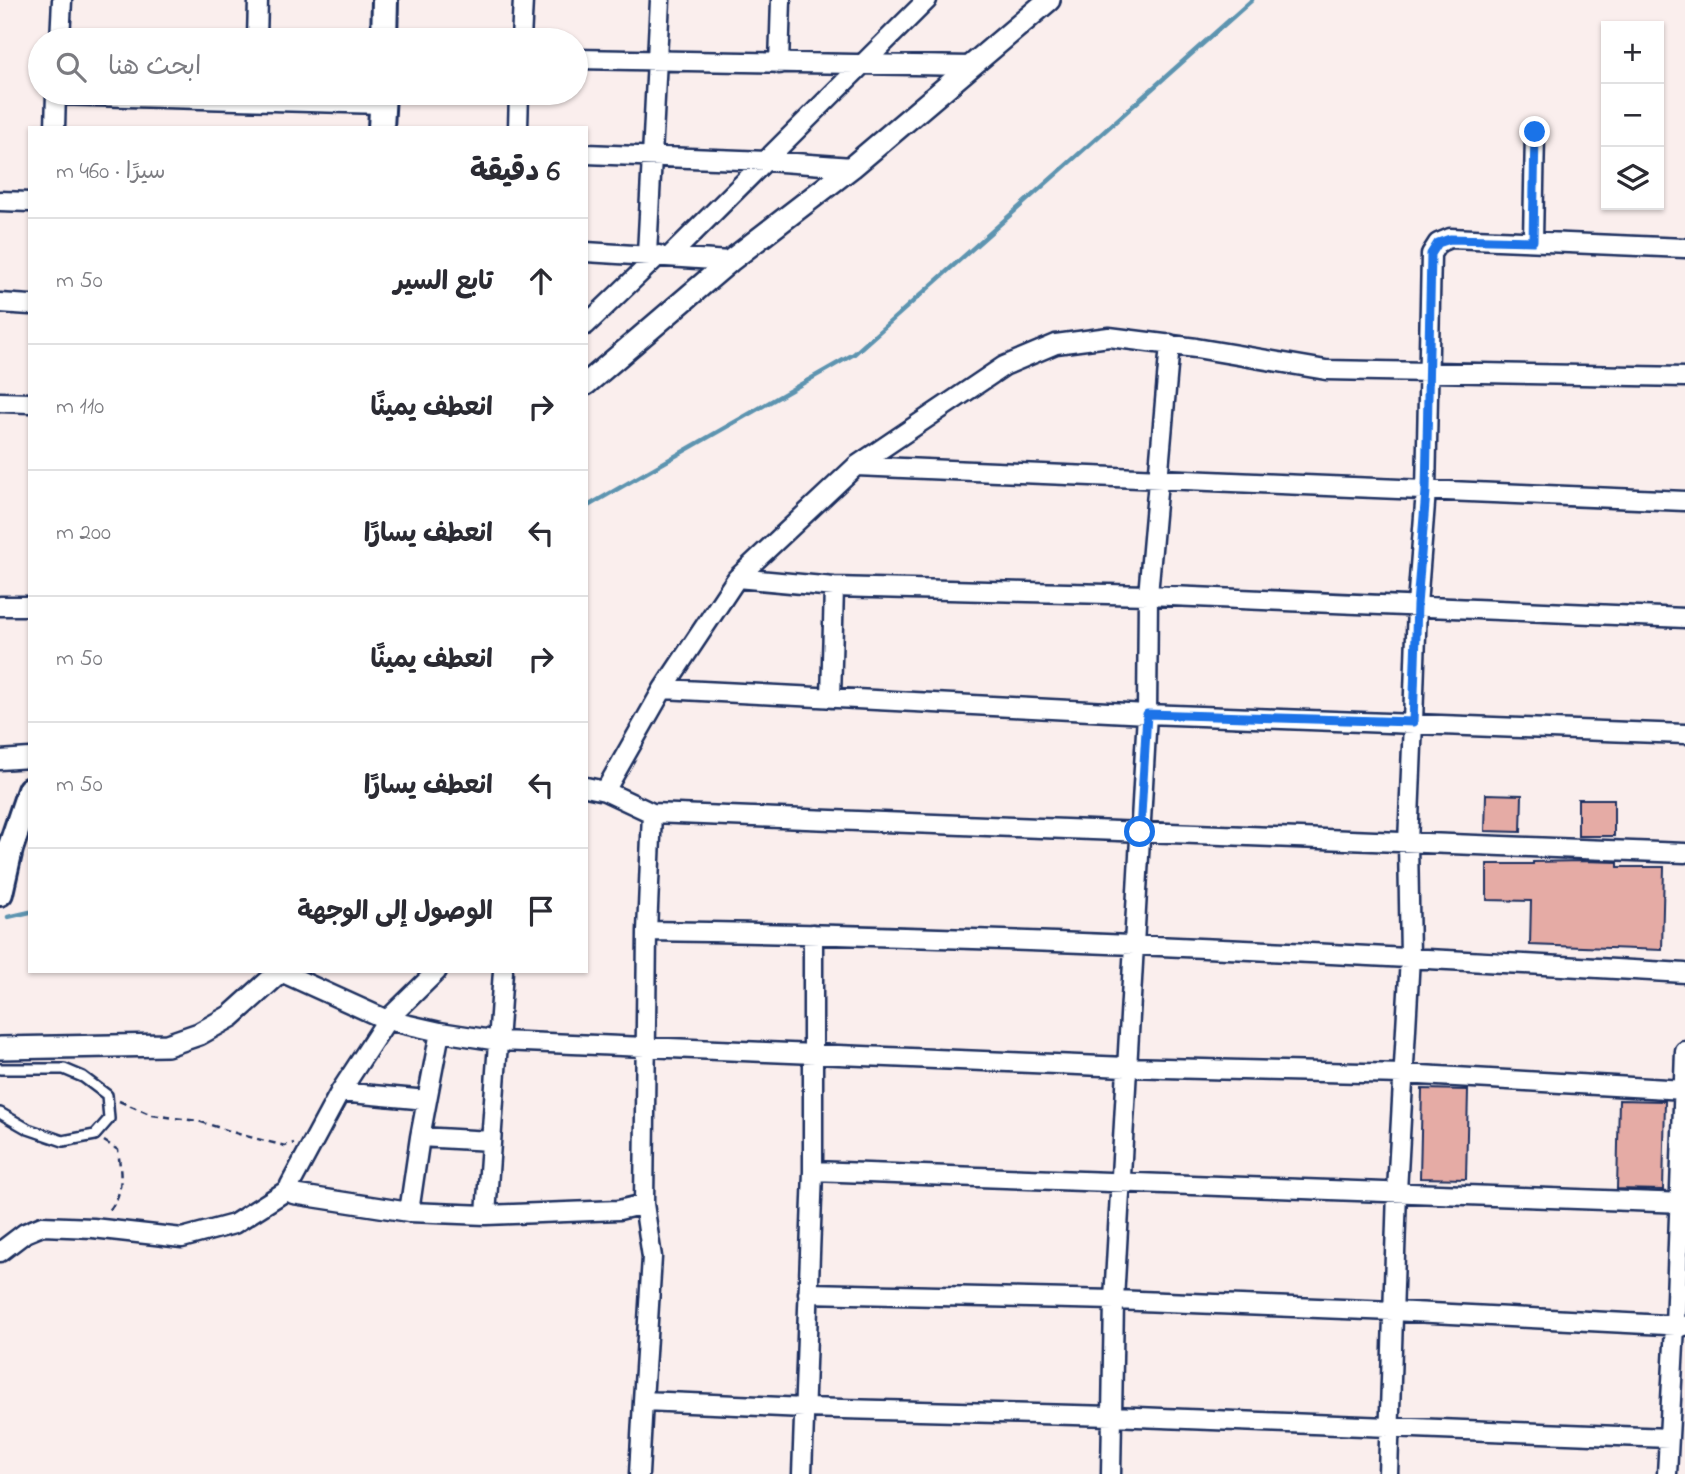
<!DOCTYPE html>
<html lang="ar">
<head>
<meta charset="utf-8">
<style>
	body { margin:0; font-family:"Indie Flower","Playpen Sans Arabic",sans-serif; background:#f2f2f3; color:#2b2b33; direction:rtl }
	.controls { position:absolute; right:21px; top:21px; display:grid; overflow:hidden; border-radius:0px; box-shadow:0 2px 5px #0004 }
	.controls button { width:63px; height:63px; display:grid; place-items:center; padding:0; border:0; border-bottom:2px solid #e1e1e2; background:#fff; color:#2b2b33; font:35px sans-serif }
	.stop { position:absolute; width:21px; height:21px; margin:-16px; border:5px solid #1a73e8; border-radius:50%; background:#fff }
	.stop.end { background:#1a73e8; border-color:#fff; box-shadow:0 2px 7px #0008 }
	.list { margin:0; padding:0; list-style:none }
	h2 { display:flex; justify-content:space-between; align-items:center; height:91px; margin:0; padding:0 28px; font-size:30px }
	h2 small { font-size:23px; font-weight:400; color:#7c7c81 }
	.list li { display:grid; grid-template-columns:46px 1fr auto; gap:21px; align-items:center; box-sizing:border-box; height:126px; padding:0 28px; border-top:2px solid #e1e1e2 }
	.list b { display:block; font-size:26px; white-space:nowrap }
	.list em { font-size:23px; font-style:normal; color:#7c7c81 }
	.icon { flex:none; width:38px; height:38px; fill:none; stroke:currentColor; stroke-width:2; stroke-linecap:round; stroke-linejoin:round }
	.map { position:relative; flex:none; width:1685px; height:1474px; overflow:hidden; direction:ltr }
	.search { position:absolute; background:#fff; box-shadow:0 2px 5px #0004; left:28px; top:28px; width:560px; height:77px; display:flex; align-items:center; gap:18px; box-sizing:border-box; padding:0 24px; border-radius:38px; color:#7c7c81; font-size:26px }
	.panel { position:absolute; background:#fff; box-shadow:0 2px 5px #0004; left:28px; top:126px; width:560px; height:847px; border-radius:0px; direction:rtl }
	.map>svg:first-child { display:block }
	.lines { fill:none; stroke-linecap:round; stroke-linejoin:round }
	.stream { stroke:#5d94b0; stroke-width:4.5 }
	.building { fill:#e5aba5; stroke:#1b2f5e; stroke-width:2 }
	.service-casing { stroke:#1b2f5e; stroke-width:14 }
	.minor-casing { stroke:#1b2f5e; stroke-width:23 }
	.tertiary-casing { stroke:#1b2f5e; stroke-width:26 }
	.secondary-casing { stroke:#1b2f5e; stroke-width:30 }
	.path { stroke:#1b2f5e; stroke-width:2.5; stroke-dasharray:7 5; stroke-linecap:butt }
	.service { stroke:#fff; stroke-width:9 }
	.minor { stroke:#fff; stroke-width:18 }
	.tertiary { stroke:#fff; stroke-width:21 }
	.secondary { stroke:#fff; stroke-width:24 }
	.route { stroke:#1a73e8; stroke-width:9 }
</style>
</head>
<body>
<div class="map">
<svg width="1685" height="1474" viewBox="0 0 1685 1474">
	<rect width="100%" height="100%" fill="#faeeed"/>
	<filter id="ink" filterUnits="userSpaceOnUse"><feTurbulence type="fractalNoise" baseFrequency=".0143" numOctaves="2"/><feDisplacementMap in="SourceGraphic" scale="14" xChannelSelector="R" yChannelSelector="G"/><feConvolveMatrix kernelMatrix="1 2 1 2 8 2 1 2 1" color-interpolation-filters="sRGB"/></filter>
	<g filter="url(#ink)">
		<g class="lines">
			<path class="stream" d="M586,507L854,354L1252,0
				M8,917L30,912"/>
		</g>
		<path class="building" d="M1486,794L1522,795L1521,832L1485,831Z
			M1578,799H1614V836H1578Z
			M1582,861L1618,862V867H1664L1662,950L1530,945L1531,901L1487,900V864H1533V862Z
			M1422,1089L1468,1090L1466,1179L1420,1178Z
			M1619,1100L1665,1101L1663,1190L1617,1189Z"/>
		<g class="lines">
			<g class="service-casing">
				<path id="service" d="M0,1069H64L83,1077L107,1095L109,1119L95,1135L63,1141L28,1129L0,1113"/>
			</g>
			<g class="minor-casing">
				<path id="minor" d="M60,40L62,0
					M257,40L258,0
					M521,40L523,0
					M576,59L971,66
					M779,64L781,0
					M56,95L382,104
					M55,128L56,93
					M518,128L519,93
					M586,154L767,161L852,167
					M0,201L30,202
					M1533,241L1535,132
					M586,252L730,261
					M647,254L660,0
					M671,255L927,0
					M0,303L30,305
					M586,325L659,255
					M0,402L30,403
					M856,466L1685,501
					M737,578L834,587L1148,595L1685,618
					M0,606H30
					M663,689L1147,714L1685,734
					M831,698L834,587
					M0,760L30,758
					M586,787L605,791L652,813L1685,853
					M605,791L663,689L737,578L856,466L1004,366L1056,344L1109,337L1196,348L1326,370L1685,377
					M647,931C993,936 1339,953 1685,973
					M281,972L387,1020L440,1032L499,1041L1126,1067L1403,1074L1685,1090
					M340,1092L427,1100
					M420,1137L491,1141
					M813,1171L1685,1203
					M289,1189L293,1194L409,1212L486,1215L619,1210L644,1204L647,931L652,813
					M409,1212L420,1137L440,1032
					M486,1215L503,971
					M0,1252L25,1233L42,1226L93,1228L182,1238L234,1224L289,1189L290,1185L340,1092L387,1020L437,971
					M808,1293L1114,1300L1393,1311L1685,1326
					M643,1401L652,1257L644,1204
					M639,1474L643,1401L804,1408L1112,1416L1669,1438
					M802,1474L813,1171V934
					M1111,1474L1114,1300L1147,714L1148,595L1170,344
					M1388,1474L1397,1191L1410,957L1408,843L1413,722L1417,605L1426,491L1431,254L1438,243L1450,238L1685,248
					M1667,1474L1675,1326L1685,1051"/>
			</g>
			<g class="tertiary-casing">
				<path id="tertiary" d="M586,384L730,261L852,167L1049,0
					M0,1048L167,1045L199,1034L231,1016L281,971"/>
			</g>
			<g class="secondary-casing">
				<path id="secondary" d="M384,40L385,0
					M381,128L383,93
					M0,893L10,849L30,790"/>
			</g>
			<path class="path" d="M119,1101L152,1115L198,1121L242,1135L285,1146L294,1143
				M104,1141L118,1150C121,1174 125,1194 107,1213"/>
			<use href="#service" class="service"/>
			<use href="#minor" class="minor"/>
			<use href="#tertiary" class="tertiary"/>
			<use href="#secondary" class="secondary"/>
		</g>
	</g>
	<g class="lines" filter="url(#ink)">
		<path class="route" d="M1140,832L1147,714L1413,722L1417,605L1426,491L1431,254L1438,243L1450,239L1533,241L1535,132"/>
	</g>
</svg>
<div class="controls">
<button>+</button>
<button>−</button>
<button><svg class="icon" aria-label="layers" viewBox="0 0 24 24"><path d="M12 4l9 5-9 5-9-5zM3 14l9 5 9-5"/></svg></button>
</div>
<div class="stop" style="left:1140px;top:832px"></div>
<div class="stop end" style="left:1535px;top:132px"></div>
<div class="search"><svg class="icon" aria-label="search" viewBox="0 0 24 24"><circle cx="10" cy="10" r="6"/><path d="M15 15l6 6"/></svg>ابحث هنا</div>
<section class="panel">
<h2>6 دقيقة<small>سيرًا · 460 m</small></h2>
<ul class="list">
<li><svg class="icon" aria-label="ahead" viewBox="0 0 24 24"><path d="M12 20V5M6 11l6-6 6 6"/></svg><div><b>تابع السير</b></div><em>50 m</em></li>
<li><svg class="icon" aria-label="right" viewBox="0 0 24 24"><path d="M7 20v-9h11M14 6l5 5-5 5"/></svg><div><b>انعطف يمينًا</b></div><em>110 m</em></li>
<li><svg class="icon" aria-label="left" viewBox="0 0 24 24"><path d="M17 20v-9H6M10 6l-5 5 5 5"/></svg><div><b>انعطف يسارًا</b></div><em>200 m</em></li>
<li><svg class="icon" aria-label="right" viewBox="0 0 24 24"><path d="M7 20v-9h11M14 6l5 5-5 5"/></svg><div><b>انعطف يمينًا</b></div><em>50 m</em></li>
<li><svg class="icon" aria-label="left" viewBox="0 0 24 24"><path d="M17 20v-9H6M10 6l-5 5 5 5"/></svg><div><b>انعطف يسارًا</b></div><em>50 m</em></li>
<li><svg class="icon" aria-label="arrive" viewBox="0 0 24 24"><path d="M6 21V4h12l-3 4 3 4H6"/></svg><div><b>الوصول إلى الوجهة</b></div></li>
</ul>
</section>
</div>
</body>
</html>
